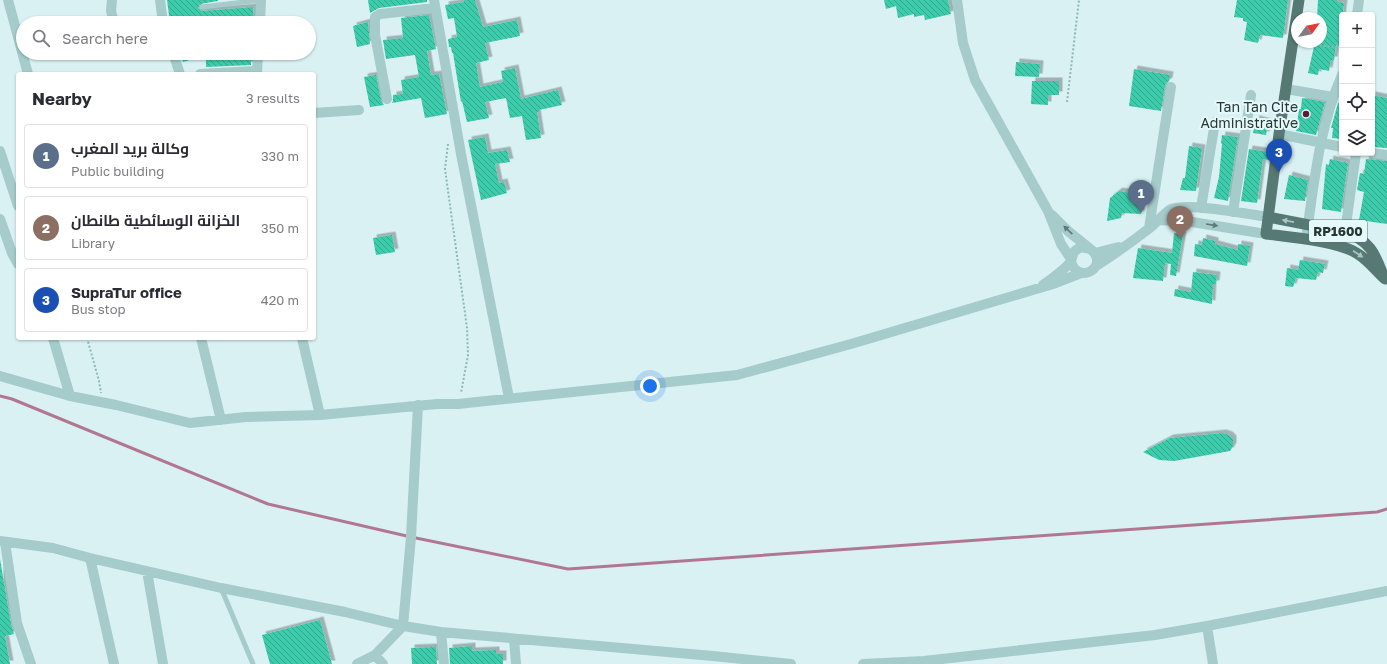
<!DOCTYPE html>
<html lang="en">
<head>
<meta charset="utf-8">
<style>
	body { margin:0; font-family:"Golos Text",Cairo,sans-serif; background:#f7f7f7; color:#2b2b33 }
	.controls { position:absolute; right:12px; top:12px; display:grid; overflow:hidden; border-radius:4px; box-shadow:0 1px 3px #0004 }
	.controls button { width:36px; height:36px; display:grid; place-items:center; padding:0; border:0; border-bottom:1px solid #e1e1e2; background:#fff; color:#2b2b33; font:20px sans-serif }
	.compass { position:absolute; left:1291px; top:12px; width:36px; height:36px; border-radius:50%; background:#fff; box-shadow:0 1px 3px #0004; rotate:57deg }
	.you { position:absolute; left:650px; top:386px; width:14px; height:14px; margin:-10px; border:3px solid #fff; border-radius:50%; background:#1a73e8; box-shadow:0 0 0 6px #1a73e833 }
	.badge { display:grid; place-items:center; width:26px; height:26px; border-radius:50%; background:#b45309; color:#fff; font-size:13px; font-weight:700 }
	.pin { position:absolute; translate:-50% -33px; filter:drop-shadow(0 1px 2px #0008) }
	.pin::after { content:''; position:absolute; top:21px; width:14px; height:12px; background:inherit; clip-path:polygon(0 0,100% 0,50% 100%) }
	.list { margin:0; padding:0; list-style:none }
	h2 { display:flex; justify-content:space-between; align-items:center; height:52px; margin:0; padding:0 16px; font-size:17px }
	h2 small { font-size:13px; font-weight:400; color:#7c7c81 }
	.list li { display:grid; grid-template-columns:26px 1fr auto; gap:12px; align-items:center; box-sizing:border-box; height:64px; margin:0 8px 8px; padding:0 8px; border:1px solid #e1e1e2; border-radius:4px }
	.list b { display:block; font-size:15px; white-space:nowrap }
	.list p { margin:0; font-size:13px; white-space:nowrap; color:#7c7c81 }
	.list em { font-size:13px; font-style:normal; color:#7c7c81 }
	.icon { flex:none; width:22px; height:22px; fill:none; stroke:currentColor; stroke-width:2; stroke-linecap:round; stroke-linejoin:round }
	.map { position:relative; flex:none; width:1387px; height:664px; overflow:hidden }
	.search { position:absolute; background:#fff; box-shadow:0 1px 3px #0004; left:16px; top:16px; width:300px; height:44px; display:flex; align-items:center; gap:10px; box-sizing:border-box; padding:0 14px; border-radius:22px; color:#7c7c81; font-size:15px }
	.panel { position:absolute; background:#fff; box-shadow:0 1px 3px #0004; left:16px; top:72px; width:300px; height:268px; border-radius:4px }
	.map>svg:first-child { display:block }
	.lines { fill:none; stroke-linecap:round; stroke-linejoin:round }
	.stream { stroke:#b17790; stroke-width:3 }
	.building { fill:url(#building-back-hatch); filter:url(#shadow) }
	.path { stroke:#8fb7b5; stroke-width:2; stroke-dasharray:2 2; stroke-linecap:butt }
	.service { stroke:#a5cbca; stroke-width:5 }
	.minor { stroke:#a5cbca; stroke-width:10 }
	.primary { stroke:#577974; stroke-width:11 }
	.oneway { fill:#adc6c4 }
	.oneway2 { fill:#5f7978 }
	.poi-dot { fill:#5a1a34; stroke:#e6f9fa; stroke-width:1.5 }
	.labels { text-anchor:middle; dominant-baseline:central; stroke-width:4; stroke-linejoin:round; paint-order:stroke }
	.shield { fill:#e6f9fa; stroke:#60706f; stroke-width:1 }
	.shield-label { font-size:13px; font-weight:bold; fill:#263634 }
	.poi-label { font-size:14px; fill:#263634; stroke:#e6f9fa; text-anchor:end }
</style>
</head>
<body>
<div class="map">
<svg width="1387" height="664" viewBox="0 0 1387 664">
	<defs>
		<pattern id="building-back-hatch" width="6" height="6" patternUnits="userSpaceOnUse"><rect width="6" height="6" fill="#3eccab"/><path d="M-1 5l2 2M0 0l6 6M5-1l2 2" fill="none" stroke="#34a68c"/></pattern>
		<filter id="shadow"><feDropShadow dx="3.5" dy="-3.5" stdDeviation="0" flood-color="#0004"/></filter>
	</defs>
	<rect width="100%" height="100%" fill="#d9f1f3"/>
	<g class="lines">
		<path class="stream" d="M0,396L12,399L268,504L411,537L568,569L1377,512L1387,509"/>
	</g>
	<path class="building" d="M167,0H218V1L200,4L198,8L202,11L253,7L254,22L229,23H170Z
		M368,0H427V2L379,8L370,13Z
		M464,0H475L483,27L517,20L520,36L485,43L489,60L476,63L480,87L503,82L501,71L515,68L521,99L558,90L562,105L539,110V112H537L541,138L526,140L522,116L510,118L506,98L485,102L489,118L467,122L462,101L461,102L453,53H452L451,47H449L448,39L457,37L454,18L448,19L445,5L464,2Z
		M884,0H948L951,14L925,20L924,15L914,17V14L898,18L896,6L886,9Z
		M1237,0H1288L1283,38L1260,35L1258,43L1244,40L1247,22L1243,21V18L1234,17Z
		M1318,0H1337V2L1344,3L1339,46L1336,45L1334,60H1331L1329,71L1319,69L1318,75L1308,73L1315,42H1321V18H1317Z
		M429,15L436,49L427,51L431,75L439,74L447,114L425,118L421,98L392,103L393,101V95L403,94L401,80L419,77L415,55L386,59L383,40L403,38L401,18Z
		M368,22L370,44L357,47L353,26Z
		M180,53H225V59H251V65L206,67V55L183,62Z
		M1016,62L1040,64L1039,77L1015,76Z
		M1134,69L1170,75L1169,81L1166,83L1165,86L1161,111L1129,106Z
		M376,75L381,100L384,105L370,107L364,77Z
		M1032,81H1059V95H1048V105L1031,104Z
		M1372,95L1387,98V148L1372,147Z
		M1302,98L1325,102L1316,135L1296,131L1299,109H1301Z
		M1338,103H1342V139L1332,138L1333,128H1331Z
		M1256,119L1268,122L1266,135L1253,133Z
		M1222,135L1238,137L1228,201L1214,198L1219,177L1222,144L1221,143Z
		M485,137L488,153L507,150L510,162L495,164L499,183L504,182L507,193L481,200L468,140Z
		M1189,146L1202,148L1196,191L1180,190L1183,178H1185Z
		M1249,149L1270,152L1269,160L1263,159L1257,203L1241,201Z
		M1330,159L1348,163L1341,212L1322,209L1326,164L1329,165Z
		M1366,159L1387,161V224L1359,220L1364,192L1357,190L1360,173L1364,174Z
		M1289,175L1308,180L1305,201L1284,199Z
		M1119,191L1131,193L1130,198H1135L1136,202L1142,203L1141,214L1122,213L1121,218L1107,221L1110,198Z
		M1174,233L1183,235L1176,276L1170,275L1171,264L1165,263L1163,281L1133,278L1138,248L1172,253Z
		M392,235L395,252L376,255L373,238Z
		M1203,238L1215,241V244L1238,250V244L1250,246L1247,266L1194,256L1195,244L1202,245Z
		M1300,260L1325,264L1323,273L1318,272L1316,280L1296,278L1293,287L1285,286L1287,268L1298,270Z
		M1193,272L1217,275L1216,284H1213L1212,304L1174,296L1175,289L1191,292Z
		M1223,433L1229,435L1233,439V446L1230,451L1174,461L1159,460L1143,452L1170,438Z
		M0,559L11,624L14,634L5,636L10,664H0Z
		M320,620L332,664H270L262,635Z
		M472,646V651L496,650V654H503V664H450L449,648Z
		M436,647L437,664H412L411,648Z"/>
	<g class="lines">
		<path class="path" d="M1304,42L1342,49
			M1067,102L1079,0
			M448,144L445,169L467,328L468,355L461,393
			M87,338L99,381L101,393"/>
		<path class="service" d="M202,7L261,0
			M221,588L253,664"/>
		<path class="minor" d="M8,0L28,74
			M112,0L111,11L114,23
			M160,0L163,23
			M434,0L461,154L509,398
			M957,0L963,43L975,80L1048,211L1061,244L1071,259
			M1357,15L1359,0
			M260,23L261,0
			M173,53L180,74
			M200,74L257,71
			M257,74L258,53
			M1286,89L1333,97
			M387,99L375,35V17L380,14L435,8
			M314,113L359,110
			M1279,134L1342,147
			M0,151L18,206
			M1372,153L1387,155
			M1201,208L1215,122
			M1233,212L1251,95
			M1052,215L1068,231L1089,248
			M0,219L12,253L18,264
			M1160,220L1192,222L1266,234
			M1149,228L1171,87
			M1345,232L1356,153
			M1306,239C1314,184 1319,127 1342,75
			M1095,253L1119,247
			M1096,266C1115,254 1133,241 1151,227C1157,222 1164,213 1171,209C1187,202 1248,214 1268,217
			M1043,285C1049,281 1068,267 1071,261C1073,256 1072,253 1076,250C1079,248 1082,247 1085,248C1089,248 1093,250 1095,254C1105,271 1076,283 1071,261
			M53,338L70,396
			M201,338L221,420
			M302,338L320,415
			M0,376L70,396L116,405L190,423L246,417L320,415L437,404H458L737,375L851,344L1053,284L1081,273
			M0,541L53,548L90,558L221,588L345,612L403,626L441,632L713,656L791,664
			M5,542L17,623L31,664
			M90,558L114,664
			M147,571L163,664
			M1207,626L1213,664
			M441,632L444,664
			M514,639L516,664
			M375,655L383,664
			M357,664L375,655L403,626L411,537L418,405
			M863,664L924,661L1155,635L1207,626L1387,591"/>
		<path class="primary" d="M1299,0L1279,134L1266,234C1290,237 1339,241 1358,254C1368,260 1376,271 1385,279
			M1268,217L1345,232C1369,240 1375,253 1383,275"/>
	</g>
	<defs><path id="oneway-solid" d="M-6-.8H1V-3.2L6.5 0L1 3.2V.8H-6Z"/></defs>
	<g class="oneway">
		<use href="#oneway-solid" transform="translate(1288 221) rotate(-169)"/>
		<use href="#oneway-solid" transform="translate(1358 254) rotate(33)"/>
	</g>
	<g class="oneway2">
		<use href="#oneway-solid" transform="translate(1212 225) rotate(9)"/>
		<use href="#oneway-solid" transform="translate(1068 230) rotate(-137)"/>
	</g>
	<circle class="poi-dot" cx="1306" cy="114" r="4"/>
	<g class="labels">
		<rect class="shield" x="1309" y="220" width="58" height="22" rx="3"/>
		<g class="shield-label">
			<text x="1338" y="231">RP1600</text>
		</g>
		<g class="poi-label">
			<text x="1298" y="106">Tan Tan Cite<tspan x="1298" dy="16">Administrative</tspan></text>
		</g>
	</g>
</svg>
<div class="controls">
<button>+</button>
<button>−</button>
<button><svg class="icon" aria-label="locate" viewBox="0 0 24 24"><circle cx="12" cy="12" r="6"/><path d="M12 2v4M12 18v4M2 12h4M18 12h4"/></svg></button>
<button><svg class="icon" aria-label="layers" viewBox="0 0 24 24"><path d="M12 4l9 5-9 5-9-5zM3 14l9 5 9-5"/></svg></button>
</div>
<svg class="compass" viewBox="-18 -18 36 36"><path d="M0-13l5 13h-10z" fill="#e53935"/><path d="M0 13l5-13h-10z" fill="#7c7c81"/></svg>
<div class="you"></div>
<div class="pin badge" style="left:1141px;top:213px;background:#5c6f8a">1</div>
<div class="pin badge" style="left:1180px;top:239px;background:#8d6e63">2</div>
<div class="pin badge" style="left:1279px;top:172px;background:#1a4fb4">3</div>
<div class="search"><svg class="icon" aria-label="search" viewBox="0 0 24 24"><circle cx="10" cy="10" r="6"/><path d="M15 15l6 6"/></svg>Search here</div>
<section class="panel">
<h2>Nearby<small>3 results</small></h2>
<ul class="list">
<li><span class="badge" style="background:#5c6f8a">1</span><div><b>وكالة بريد المغرب</b><p>Public building</p></div><em>330 m</em></li>
<li><span class="badge" style="background:#8d6e63">2</span><div><b>الخزانة الوسائطية طانطان</b><p>Library</p></div><em>350 m</em></li>
<li><span class="badge" style="background:#1a4fb4">3</span><div><b>SupraTur office</b><p>Bus stop</p></div><em>420 m</em></li>
</ul>
</section>
</div>
</body>
</html>
